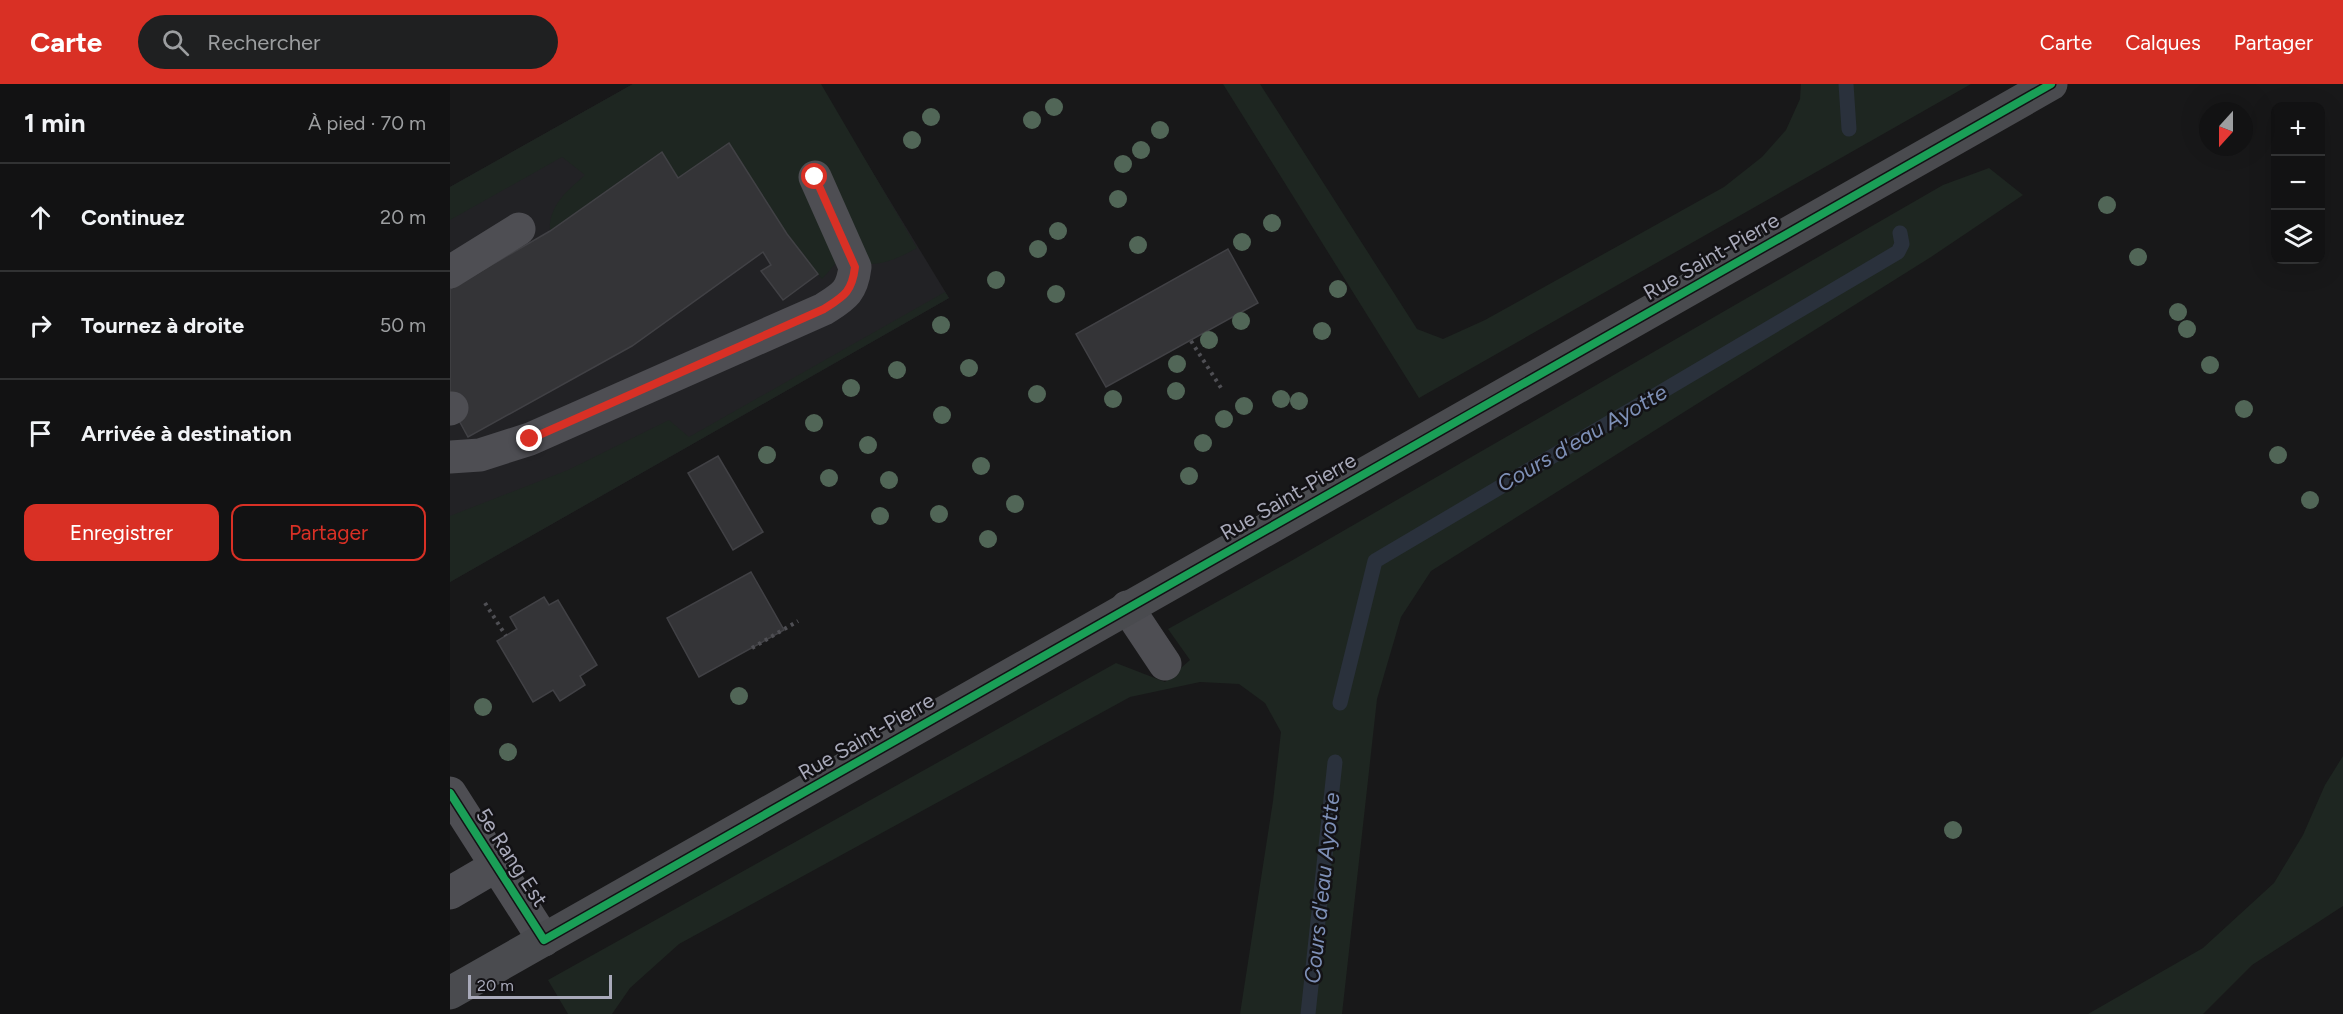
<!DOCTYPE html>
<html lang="fr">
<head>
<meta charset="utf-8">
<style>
	body { margin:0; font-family:Figtree,sans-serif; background:#1f2021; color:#f1f3f6 }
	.controls { position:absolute; right:18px; top:18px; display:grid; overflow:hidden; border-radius:12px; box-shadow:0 6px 24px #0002 }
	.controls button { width:54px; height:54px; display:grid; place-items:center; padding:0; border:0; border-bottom:2px solid #313233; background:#121213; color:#f1f3f6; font:30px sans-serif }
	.compass { position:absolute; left:1749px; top:18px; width:54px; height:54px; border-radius:50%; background:#121213; box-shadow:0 6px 24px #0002; rotate:201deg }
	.scale { position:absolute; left:18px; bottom:15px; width:144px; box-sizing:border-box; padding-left:6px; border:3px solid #a9aaba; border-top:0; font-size:16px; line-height:21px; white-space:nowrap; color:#a9aaba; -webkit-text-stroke:4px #131215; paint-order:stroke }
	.stop { position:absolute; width:18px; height:18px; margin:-14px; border:4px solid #d93025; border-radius:50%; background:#fff }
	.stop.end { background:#d93025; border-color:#fff; box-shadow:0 2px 6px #0008 }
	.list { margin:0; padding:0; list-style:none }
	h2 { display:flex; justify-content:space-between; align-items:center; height:78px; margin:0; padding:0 24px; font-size:26px }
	h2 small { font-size:20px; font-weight:400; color:#9c9ea0 }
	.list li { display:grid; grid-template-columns:39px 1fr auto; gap:18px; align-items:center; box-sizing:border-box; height:108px; padding:0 24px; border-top:2px solid #313233 }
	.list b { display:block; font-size:22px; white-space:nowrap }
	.list em { font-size:20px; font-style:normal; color:#9c9ea0 }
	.actions { display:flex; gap:12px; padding:18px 24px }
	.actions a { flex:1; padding:14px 0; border:2px solid #d93025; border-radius:12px; text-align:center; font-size:21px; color:#d93025 }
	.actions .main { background:#d93025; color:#fff }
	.icon { flex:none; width:33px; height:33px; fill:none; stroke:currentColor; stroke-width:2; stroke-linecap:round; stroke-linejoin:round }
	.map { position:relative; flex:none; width:1893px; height:930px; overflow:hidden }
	header { display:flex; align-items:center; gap:36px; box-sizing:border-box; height:84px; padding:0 30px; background:#d93025; color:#fff }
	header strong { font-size:28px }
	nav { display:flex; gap:33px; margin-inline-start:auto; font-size:21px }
	.search { width:420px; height:54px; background:#1f2021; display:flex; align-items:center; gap:15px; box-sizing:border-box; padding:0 21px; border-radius:33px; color:#9c9ea0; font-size:22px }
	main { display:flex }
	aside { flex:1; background:#121213 }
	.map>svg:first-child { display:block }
	.built { fill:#222225 }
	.green { fill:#1e2621 }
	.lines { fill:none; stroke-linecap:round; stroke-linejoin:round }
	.stream { stroke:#2a313c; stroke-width:15 }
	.building { fill:#343437; stroke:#414145; stroke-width:1.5 }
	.path { stroke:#4f4f54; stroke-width:4; stroke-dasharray:3 4.5; stroke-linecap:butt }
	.minor { stroke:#4e4e53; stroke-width:33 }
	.major { stroke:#4a4b4f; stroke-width:33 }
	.cycleway-casing { stroke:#131215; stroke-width:11 }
	.cycleway { stroke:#1a9f57; stroke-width:8 }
	.tree { fill:#516657 }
	.route { stroke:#d93025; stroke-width:8 }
	.labels { text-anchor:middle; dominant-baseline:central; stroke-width:5; stroke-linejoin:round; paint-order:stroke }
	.street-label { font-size:21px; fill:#a9aaba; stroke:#131215 }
	.water-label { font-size:22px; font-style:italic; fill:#7e90b7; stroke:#131215 }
</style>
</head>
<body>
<header>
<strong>Carte</strong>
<div class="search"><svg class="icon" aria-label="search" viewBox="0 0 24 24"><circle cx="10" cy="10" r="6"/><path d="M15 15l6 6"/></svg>Rechercher</div>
<nav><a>Carte</a><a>Calques</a><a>Partager</a></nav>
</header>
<main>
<aside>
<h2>1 min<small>À pied · 70 m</small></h2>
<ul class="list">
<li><svg class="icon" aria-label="ahead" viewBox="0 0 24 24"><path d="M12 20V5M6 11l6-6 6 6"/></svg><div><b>Continuez</b></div><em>20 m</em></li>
<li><svg class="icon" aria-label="right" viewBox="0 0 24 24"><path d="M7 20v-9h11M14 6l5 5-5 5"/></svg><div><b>Tournez à droite</b></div><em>50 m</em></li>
<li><svg class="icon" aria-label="arrive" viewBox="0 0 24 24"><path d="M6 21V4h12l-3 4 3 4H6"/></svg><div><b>Arrivée à destination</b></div></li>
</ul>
<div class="actions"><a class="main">Enregistrer</a><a>Partager</a></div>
</aside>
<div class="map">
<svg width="1893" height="930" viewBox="0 0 1893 930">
	<rect width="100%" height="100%" fill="#181819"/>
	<path class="built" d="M183,0H369L499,214L0,498V103Z"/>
	<path class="green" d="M183,0H371L467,164C435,182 423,182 387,178L372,195L337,150L279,59L228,94L211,68L100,147C98,122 118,106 135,91L112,73L0,136V103Z
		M773,0H810L967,245L993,255L1035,236L1274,103L1312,73L1336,46L1350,15L1351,0H1521L969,314Z
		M1539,84L1573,111L1481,173L981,487L951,533L927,615L892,930H790L823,717L831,648L815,619L789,600L750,598L680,613L229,860L180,904L162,930H118L98,896L666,579L715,598L740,576L718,545L841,477L1493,101Z
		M495,208L499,214L0,498V432L118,386L219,336L239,353Z
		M1893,672V822L1802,881L1753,930H1638L1753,864L1824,799L1853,751L1875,701Z"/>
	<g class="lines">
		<path class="stream" d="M1396,0L1399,45
			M890,619L925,477L1448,168L1452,160L1450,149
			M858,930L885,678"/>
	</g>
	<path class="building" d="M279,59L337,150L368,190L333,216L311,187L321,181L313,168L182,262L18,353L0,320V205L100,147L212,68L228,94Z
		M778,165L808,219L656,303L626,250Z
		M268,372L313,448L283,466L238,389Z
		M301,488L334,546L249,593L217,534Z
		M94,513L99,521L108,516L147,581L130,592L135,601L110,617L103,606L83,618L47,557L67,545L60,533Z"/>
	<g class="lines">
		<path class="path" d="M741,257L773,307
			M35,519L56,552
			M302,564L348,537"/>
		<path class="minor" d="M0,188L69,145
			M0,325L2,324
			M0,373L30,371L80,355L374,225C394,212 402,208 405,183L365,93
			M677,523L715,580
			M0,709L94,856
			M0,809L46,782"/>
		<path class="major" d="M0,909L1601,0"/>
		<g class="cycleway-casing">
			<path id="cycleway" d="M0,709L94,856L1601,0"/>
		</g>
		<use href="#cycleway" class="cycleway"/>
	</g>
	<g class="tree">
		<circle cx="604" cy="23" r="9"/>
		<circle cx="481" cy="33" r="9"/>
		<circle cx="582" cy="36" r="9"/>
		<circle cx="710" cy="46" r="9"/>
		<circle cx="462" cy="56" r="9"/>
		<circle cx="691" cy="66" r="9"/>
		<circle cx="673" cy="80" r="9"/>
		<circle cx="668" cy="115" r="9"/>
		<circle cx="1657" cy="121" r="9"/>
		<circle cx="822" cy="139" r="9"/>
		<circle cx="608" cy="147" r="9"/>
		<circle cx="792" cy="158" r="9"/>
		<circle cx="688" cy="161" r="9"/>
		<circle cx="588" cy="165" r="9"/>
		<circle cx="1688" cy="173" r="9"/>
		<circle cx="546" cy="196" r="9"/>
		<circle cx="888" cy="205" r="9"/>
		<circle cx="606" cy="210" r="9"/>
		<circle cx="1728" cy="228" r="9"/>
		<circle cx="791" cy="237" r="9"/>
		<circle cx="491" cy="241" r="9"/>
		<circle cx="1737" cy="245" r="9"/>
		<circle cx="872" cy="247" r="9"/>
		<circle cx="759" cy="256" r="9"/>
		<circle cx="727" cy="280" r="9"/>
		<circle cx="1760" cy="281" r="9"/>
		<circle cx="519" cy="284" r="9"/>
		<circle cx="447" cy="286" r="9"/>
		<circle cx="401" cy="304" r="9"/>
		<circle cx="726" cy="307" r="9"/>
		<circle cx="587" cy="310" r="9"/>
		<circle cx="663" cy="315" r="9"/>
		<circle cx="831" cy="315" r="9"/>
		<circle cx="849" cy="317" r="9"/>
		<circle cx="794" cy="322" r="9"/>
		<circle cx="1794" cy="325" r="9"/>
		<circle cx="492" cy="331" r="9"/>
		<circle cx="774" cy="335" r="9"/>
		<circle cx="364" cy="339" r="9"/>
		<circle cx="753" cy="359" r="9"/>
		<circle cx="418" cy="361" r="9"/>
		<circle cx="317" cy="371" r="9"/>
		<circle cx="1828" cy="371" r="9"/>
		<circle cx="531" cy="382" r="9"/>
		<circle cx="739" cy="392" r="9"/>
		<circle cx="379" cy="394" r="9"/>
		<circle cx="439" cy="396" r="9"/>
		<circle cx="1860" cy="416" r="9"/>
		<circle cx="565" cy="420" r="9"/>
		<circle cx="489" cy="430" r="9"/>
		<circle cx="430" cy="432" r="9"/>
		<circle cx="538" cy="455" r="9"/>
		<circle cx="289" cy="612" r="9"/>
		<circle cx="33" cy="623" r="9"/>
		<circle cx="58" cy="668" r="9"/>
		<circle cx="1503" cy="746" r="9"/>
	</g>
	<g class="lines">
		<path class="route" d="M80,355L374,225C394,212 402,208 405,183L365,93"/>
	</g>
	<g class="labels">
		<g class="street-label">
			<text transform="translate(1261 172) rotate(-30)">Rue Saint-Pierre</text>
			<text transform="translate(838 412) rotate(-30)">Rue Saint-Pierre</text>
			<text transform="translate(416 652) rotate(-30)">Rue Saint-Pierre</text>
			<text transform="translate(62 773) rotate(57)">5e Rang Est</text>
		</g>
		<g class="water-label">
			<text transform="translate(1132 354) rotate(-30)">Cours d'eau Ayotte</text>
			<text transform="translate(872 804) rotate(-84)">Cours d'eau Ayotte</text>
		</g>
	</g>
</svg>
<div class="controls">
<button>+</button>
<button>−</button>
<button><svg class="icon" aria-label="layers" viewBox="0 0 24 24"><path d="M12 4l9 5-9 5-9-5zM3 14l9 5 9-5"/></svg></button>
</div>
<svg class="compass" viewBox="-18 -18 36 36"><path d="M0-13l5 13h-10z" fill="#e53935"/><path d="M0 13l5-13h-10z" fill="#9c9ea0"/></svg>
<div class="scale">20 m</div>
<div class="stop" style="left:365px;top:93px"></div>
<div class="stop end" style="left:80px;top:355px"></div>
</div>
</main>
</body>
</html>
